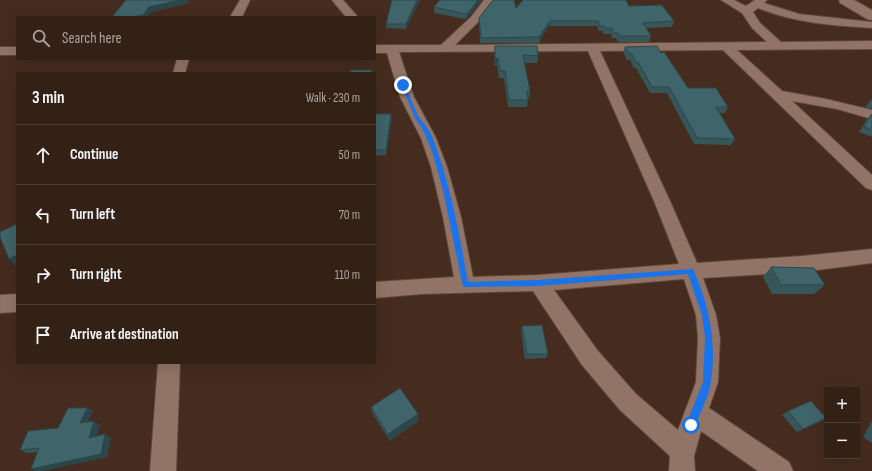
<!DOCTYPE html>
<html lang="en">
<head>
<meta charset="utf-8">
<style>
	body { margin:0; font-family:"Sofia Sans Condensed",sans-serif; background:#3c291f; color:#f1f3f6 }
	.controls { position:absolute; right:12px; bottom:12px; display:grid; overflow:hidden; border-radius:0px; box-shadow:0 4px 16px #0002 }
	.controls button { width:36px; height:36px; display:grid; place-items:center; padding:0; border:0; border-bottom:1px solid #4e3e35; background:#342116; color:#f1f3f6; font:20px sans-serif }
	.stop { position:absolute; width:12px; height:12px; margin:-9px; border:3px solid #1a73e8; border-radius:50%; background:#fff }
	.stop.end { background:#1a73e8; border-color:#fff; box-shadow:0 1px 4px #0008 }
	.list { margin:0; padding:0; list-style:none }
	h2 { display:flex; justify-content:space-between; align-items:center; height:52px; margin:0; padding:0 16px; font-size:17px }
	h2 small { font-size:13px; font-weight:400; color:#a9a3a1 }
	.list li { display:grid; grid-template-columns:26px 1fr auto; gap:12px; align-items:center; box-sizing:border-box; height:60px; padding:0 16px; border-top:1px solid #4e3e35 }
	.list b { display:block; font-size:15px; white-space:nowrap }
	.list em { font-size:13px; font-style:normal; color:#a9a3a1 }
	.icon { flex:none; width:22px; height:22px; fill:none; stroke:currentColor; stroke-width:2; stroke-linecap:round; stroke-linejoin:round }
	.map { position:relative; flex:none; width:872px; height:471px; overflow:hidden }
	.search { position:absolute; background:#342116; box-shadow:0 4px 16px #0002; left:16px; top:16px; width:360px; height:44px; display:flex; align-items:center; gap:10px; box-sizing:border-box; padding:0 14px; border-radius:0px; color:#a9a3a1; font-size:15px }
	.panel { position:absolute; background:#342116; box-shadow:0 4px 16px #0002; left:16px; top:72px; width:360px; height:292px; border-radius:0px }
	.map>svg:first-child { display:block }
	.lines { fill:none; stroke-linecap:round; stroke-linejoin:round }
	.minor-casing { stroke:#5d493d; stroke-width:2 }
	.secondary-casing { stroke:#5d493d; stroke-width:2 }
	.minor { fill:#917465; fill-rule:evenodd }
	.secondary { fill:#917465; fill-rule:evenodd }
	.wall { fill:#36565a }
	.shaded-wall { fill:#2c464a }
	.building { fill:#3f6469; stroke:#2c464a }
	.route { fill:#1a73e8 }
</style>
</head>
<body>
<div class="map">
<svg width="872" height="471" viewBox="0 0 872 471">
	<rect width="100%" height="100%" fill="#452c1e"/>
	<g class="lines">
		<g class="minor-casing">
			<path id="minor" d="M240,0H250L242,17H230Z
				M332,0H343L358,17H346Z
				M484,0H495L479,21L455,45L767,42L752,28L742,13L721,0H734L746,6L755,0H767L764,3L799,14L872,22V28C833,26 794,23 758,8L753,12L760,23L781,42L872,41V49L737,50L782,91L826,99L872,110V119L837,109L792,101L872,175V190L866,188L723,50L600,51L670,201L697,263L802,256L872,249V263L802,272L703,278L716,315L720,338L718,382L709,408L789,462L793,471H758L701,431L694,456L695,471H669L670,456L620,410L582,365L533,291L421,294L375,298V282L454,277L443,217L431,167L421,138L400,97L387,53H375V45H441L471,17ZM588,51L654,201L679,264L538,275L473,277L461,217L447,167L436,138L414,97L399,52ZM684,279L696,315L698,338L696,382L678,430L636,394L598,351L554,290Z
				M0,47H17V55H0Z
				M177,59H189L185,73H173Z
				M17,294V312L0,313V295Z
				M158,363H180L176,471H150Z"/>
		</g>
		<g class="secondary-casing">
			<path id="secondary" d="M839,0H854L872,10V20L867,19L840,3Z"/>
		</g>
		<use href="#minor" class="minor"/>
		<use href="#secondary" class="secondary"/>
	</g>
	<path class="wall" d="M392,0H420L406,29L386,28V24Z
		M482,0L466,19L434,13V7Z
		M189,3L151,12L147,17H112Z
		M629,6L674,21L672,27L646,28L651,36L649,42H618L616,38H612L611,34H603V31H599L597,26H549L539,43H480L479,23V18L516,8Z
		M495,46L538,56L537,63H524L530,91L529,98H528V100L527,107H508L504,78H499L497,65L494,66Z
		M625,47L661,53L688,88L728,107L725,113H720L735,139L731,145L694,144L667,93H650L636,68H634L630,60H627L623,52Z
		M872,99V109L865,107Z
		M375,114H391L392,119L386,155L375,156Z
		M872,114V137L859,132L867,119Z
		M771,267L825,285L814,294H772L763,277Z
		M522,326L548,354L546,358L525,359L521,330Z
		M371,407L418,421L390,441L373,414Z
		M87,408L93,411L88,422L100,425L96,436L105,434L111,438L107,457L42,471H35L38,452L27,453L20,450L58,428Z
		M788,411L820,422L797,432L782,415Z
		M872,421V443L863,437Z"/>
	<path class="shaded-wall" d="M181,0H188L189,3L151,12L147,17H144L143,15L149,7Z
		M417,0H420L406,29V24Z
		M478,0H482L466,19L467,14Z
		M550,21L549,26L539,43V37Z
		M498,58L497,65L494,66L495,59Z
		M391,114L392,119L386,155V150Z
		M17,255V265L16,266L9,259Z
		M87,408L93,411L86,426L80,423Z
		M418,414V421L390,441L388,434Z
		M826,418L820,422L797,432L803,429Z
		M94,421L100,425L94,441L89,438Z
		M105,434L111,438L107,457L42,471H35L31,469Z"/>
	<path class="building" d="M126,0H181L149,7L143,15H138L136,17H112Z
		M392,0H417L406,24H386Z
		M440,0H478L467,14L434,7Z
		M493,0H514L516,8L523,0H626L629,6L662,5L674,21L643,23L651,36H620L618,33H614L612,28H605L604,26H600L598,21H550L539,37L481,38L479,18Z
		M495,46H537L538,56L523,55L530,91H527L528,100H509L505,71H500L498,58L495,59Z
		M657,46L661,53L664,52L688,88H716L728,107H716L735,139L697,138L669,87H652L638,62H636L632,54H629L625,47Z
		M351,70H372L371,73H350Z
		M375,114H391L386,150H375Z
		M872,114V130L864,127Z
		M17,224V255L9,259L0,237V232Z
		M771,267L814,268L825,285H781Z
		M542,325L548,354H527L522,326Z
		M400,388L418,414L388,434L371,407Z
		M811,401L826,418L803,429L788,411Z
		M68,408H87L80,423L94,421L89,438L105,434L101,454L31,469L39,448L20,450L28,431L58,428Z"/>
	<path class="route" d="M401,84L405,85C410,96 414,109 420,119C424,124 428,128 431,134C450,181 459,232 468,282L538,280L693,269C709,304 717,343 711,381C710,394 699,415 694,428L691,429L688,428L686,425L703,382L705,338L702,315L688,274L538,286L463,287L443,190L432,151L424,132L415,118Z"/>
</svg>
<div class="controls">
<button>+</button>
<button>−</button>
</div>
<div class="stop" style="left:691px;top:425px"></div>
<div class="stop end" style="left:403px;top:85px"></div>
<div class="search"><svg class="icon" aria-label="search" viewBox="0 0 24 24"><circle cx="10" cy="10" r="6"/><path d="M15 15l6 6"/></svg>Search here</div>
<section class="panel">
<h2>3 min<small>Walk · 230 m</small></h2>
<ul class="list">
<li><svg class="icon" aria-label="ahead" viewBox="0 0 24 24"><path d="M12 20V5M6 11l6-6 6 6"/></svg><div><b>Continue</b></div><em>50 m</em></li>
<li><svg class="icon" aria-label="left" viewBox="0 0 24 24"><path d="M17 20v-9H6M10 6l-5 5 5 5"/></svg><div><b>Turn left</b></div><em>70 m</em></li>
<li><svg class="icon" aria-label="right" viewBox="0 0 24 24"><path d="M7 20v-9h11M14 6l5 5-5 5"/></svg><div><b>Turn right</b></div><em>110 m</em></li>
<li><svg class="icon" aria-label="arrive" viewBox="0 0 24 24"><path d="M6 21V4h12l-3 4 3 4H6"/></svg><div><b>Arrive at destination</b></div></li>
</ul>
</section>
</div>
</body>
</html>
